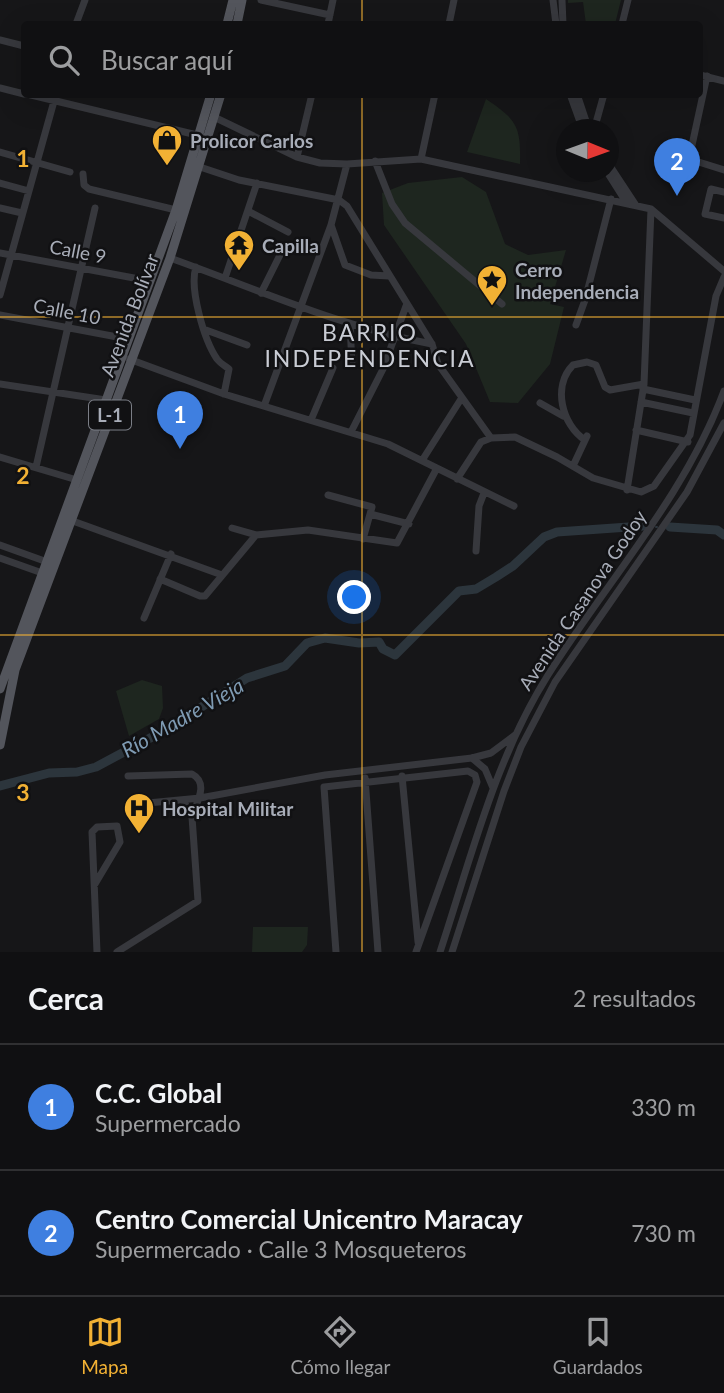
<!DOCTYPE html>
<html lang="es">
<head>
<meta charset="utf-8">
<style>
	body { margin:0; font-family:Lato,sans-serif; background:#19191b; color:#f1f3f6 }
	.compass { position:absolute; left:556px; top:119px; width:63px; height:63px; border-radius:50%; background:#101012; box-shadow:0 7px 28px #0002; rotate:91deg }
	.you { position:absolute; left:355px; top:598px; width:24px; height:24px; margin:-18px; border:5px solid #fff; border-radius:50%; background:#1a73e8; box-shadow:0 0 0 10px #1a73e833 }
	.badge { display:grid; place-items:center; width:46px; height:46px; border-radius:50%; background:#f2b134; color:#fff; font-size:23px; font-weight:700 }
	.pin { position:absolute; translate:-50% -58px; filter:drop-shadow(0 2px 4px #0008) }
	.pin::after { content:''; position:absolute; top:37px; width:24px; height:21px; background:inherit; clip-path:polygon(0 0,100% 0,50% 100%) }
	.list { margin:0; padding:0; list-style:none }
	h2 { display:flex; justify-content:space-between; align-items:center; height:91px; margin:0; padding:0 28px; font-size:30px }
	h2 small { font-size:23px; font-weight:400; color:#9c9d9f }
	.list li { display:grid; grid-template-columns:46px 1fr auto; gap:21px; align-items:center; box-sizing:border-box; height:126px; padding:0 28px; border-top:2px solid #303032 }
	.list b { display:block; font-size:26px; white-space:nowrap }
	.list p { margin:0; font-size:23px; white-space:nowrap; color:#9c9d9f }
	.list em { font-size:23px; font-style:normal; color:#9c9d9f }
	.icon { flex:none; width:38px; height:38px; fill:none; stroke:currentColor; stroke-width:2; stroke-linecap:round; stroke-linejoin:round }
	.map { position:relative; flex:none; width:724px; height:952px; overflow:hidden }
	.search { position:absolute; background:#101012; box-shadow:0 7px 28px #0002; left:21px; right:21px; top:21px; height:77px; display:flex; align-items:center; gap:18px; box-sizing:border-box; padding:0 24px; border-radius:7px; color:#9c9d9f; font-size:26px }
	.sheet { height:343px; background:#101012 }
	nav { display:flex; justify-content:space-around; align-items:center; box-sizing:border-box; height:98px; border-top:2px solid #303032; background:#101012; font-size:19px; color:#9c9d9f }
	nav a { display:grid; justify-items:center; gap:4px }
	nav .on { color:#f2b134 }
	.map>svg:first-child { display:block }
	.green { fill:#1e261f }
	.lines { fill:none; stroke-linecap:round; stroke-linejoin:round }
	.stream { stroke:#2c353c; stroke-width:2 }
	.river { stroke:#2c353c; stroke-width:9 }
	.minor { stroke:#37383d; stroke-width:7 }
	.major { stroke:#53555c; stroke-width:9 }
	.grid { fill:none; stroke:#f2b134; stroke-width:2; stroke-opacity:0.55 }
	.labels { text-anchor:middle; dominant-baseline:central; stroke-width:5; stroke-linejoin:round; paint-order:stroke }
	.shield { fill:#111113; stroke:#7b7e86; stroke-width:2 }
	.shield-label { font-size:18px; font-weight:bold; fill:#a8adb8 }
	.poi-label { font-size:19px; font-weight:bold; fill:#a8adb8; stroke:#111113; text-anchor:start }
	.street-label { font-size:19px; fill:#a8adb8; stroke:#111113 }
	.water-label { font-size:21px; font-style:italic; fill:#7f9bb3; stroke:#111113 }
	.quarter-label { font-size:23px; letter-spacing:2px; fill:#c9ccd4; stroke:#111113 }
	.grid-label { font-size:23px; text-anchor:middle; font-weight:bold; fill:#f2b134; stroke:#111113; stroke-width:5; stroke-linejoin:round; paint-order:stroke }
</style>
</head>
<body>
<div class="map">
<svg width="724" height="952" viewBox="0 0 724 952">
	<rect width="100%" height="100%" fill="#161618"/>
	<path class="green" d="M568,0H621L615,24H586L583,2L568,3Z
		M486,99C517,120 521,126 520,164L467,152Z
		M462,177L486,192L505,244L528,255L566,250L550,304L564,307L550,364L518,403L490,402L466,344L384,225L382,193L408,183Z
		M142,680L162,686L163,708L159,719L129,736L116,691Z
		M253,927H308L307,945L302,952H252Z"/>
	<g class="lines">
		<path class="stream" d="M656,527H657"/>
		<path class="river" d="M670,527L717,530L724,535
			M0,786L49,773L77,772L96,767L167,729L247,678L285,666L307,643L325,638L359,643L379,642L383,649L395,655L459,591L476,589L496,577L513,566L544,537L557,532L643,526"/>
		<path class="minor" d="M261,0L330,15
			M553,0L556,24
			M562,0L563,24
			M76,24L85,0
			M328,24L333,0
			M449,24L454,0
			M622,24L628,0
			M0,40L24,46
			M700,75L724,81
			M707,76L689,159L724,170
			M0,88L24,94
			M27,94L201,136
			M570,94L583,130
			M577,94L589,130
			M216,118L297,157L320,163L347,164L421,159L651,209L724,271
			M594,130L604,94
			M0,152L70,172
			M297,157L312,94
			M421,159L435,94
			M375,161L392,204L405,223L502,304
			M608,163L635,204
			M200,167L239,180L339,200L347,206L432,344L438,364L491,438
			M607,172L626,202
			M83,174L84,185L89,189L176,210
			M0,183L29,191
			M724,192L711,189L705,214L724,218
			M0,208L22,213
			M248,211L288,232
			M331,225L345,265L371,275L389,276
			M0,253L150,281
			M170,258C257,289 340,327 432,344
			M196,267C189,288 204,340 217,359C220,363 225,366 229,369L224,394
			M225,278L257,183
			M261,293L280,255
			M0,295L56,94
			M0,315L128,339
			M350,324L352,365
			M576,325L585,300L611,199
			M206,330L247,345
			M129,359L224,394L388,444L514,506
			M0,384L106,400
			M643,389L695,400
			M641,402L693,413
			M540,403L563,416
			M264,406L331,225L347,164
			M311,420L333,368
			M636,430L688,442
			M351,432L383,369L406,306
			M585,440C562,425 552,386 573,365L587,362L596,365L605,387L610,390L644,384
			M0,457L77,480
			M423,459L461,399
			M573,466L587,436
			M36,467L95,208
			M457,479L481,442L491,438L515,437L557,457L593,478L641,492L654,486L690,435L716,296L724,277
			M627,490L644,384L651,209
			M328,495L372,507L363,539
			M370,514L409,524
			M70,520L222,575
			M232,528L256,535L308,530L397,543L437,468
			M0,545L50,563
			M476,551L479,506L484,493
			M0,558L45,574
			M160,579L200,596H205L256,535
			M144,618L171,554
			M472,758L485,769L493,788
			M128,776L192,774C209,783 197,802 192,816
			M402,776L418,942
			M365,778L378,952
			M148,803L200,798L325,775L472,758L491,753L515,735
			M95,884L120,842L117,826L97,827L92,832L97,952
			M117,952L198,901L192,817L183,800
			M336,952L324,787L468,771L475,775L477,782L416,952
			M440,952C471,858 495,759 548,675C607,581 685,496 724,391
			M452,952L504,791L521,747L555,682L687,492L724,423"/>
		<path class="major" d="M227,24L233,0
			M237,24L242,0
			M0,689L176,210L211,94
			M0,745L15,670L170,258L221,94"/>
	</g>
	<path class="grid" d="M362,0V24M362,94V952M0,317H724M0,635H724"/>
	<defs>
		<g id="shop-pin" transform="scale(1.575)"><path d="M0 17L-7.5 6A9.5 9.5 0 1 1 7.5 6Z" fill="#f2b134" stroke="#111113"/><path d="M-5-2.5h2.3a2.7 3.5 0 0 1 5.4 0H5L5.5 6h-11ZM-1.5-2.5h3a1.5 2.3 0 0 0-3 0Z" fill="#111"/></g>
		<g id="temple-pin" transform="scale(1.575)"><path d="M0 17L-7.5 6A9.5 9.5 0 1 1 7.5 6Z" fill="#f2b134" stroke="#111113"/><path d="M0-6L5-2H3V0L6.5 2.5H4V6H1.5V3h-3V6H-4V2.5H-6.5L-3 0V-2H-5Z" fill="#111"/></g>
		<g id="sight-pin" transform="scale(1.575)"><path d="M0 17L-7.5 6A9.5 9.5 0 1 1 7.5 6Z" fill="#f2b134" stroke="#111113"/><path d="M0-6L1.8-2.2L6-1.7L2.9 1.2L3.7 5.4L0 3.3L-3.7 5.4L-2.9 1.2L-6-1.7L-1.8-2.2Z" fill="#111"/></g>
		<g id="hospital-pin" transform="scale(1.575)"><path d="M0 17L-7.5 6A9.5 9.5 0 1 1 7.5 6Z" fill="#f2b134" stroke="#111113"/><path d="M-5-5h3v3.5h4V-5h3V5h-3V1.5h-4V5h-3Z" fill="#111"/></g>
	</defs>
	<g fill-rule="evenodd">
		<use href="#shop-pin" x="167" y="140"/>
		<use href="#temple-pin" x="239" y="245"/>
		<use href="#sight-pin" x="492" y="280"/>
		<use href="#hospital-pin" x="139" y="808"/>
	</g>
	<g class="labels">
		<rect class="shield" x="89" y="400.5" width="42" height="29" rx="5"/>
		<g class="shield-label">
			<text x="110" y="415">L-1</text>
		</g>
		<g class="poi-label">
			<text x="190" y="140">Prolicor Carlos</text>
			<text x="262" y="245">Capilla</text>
			<text x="515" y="269">Cerro<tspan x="515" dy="22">Independencia</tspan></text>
			<text x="162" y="808">Hospital Militar</text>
		</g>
		<g class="street-label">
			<text transform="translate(78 251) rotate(11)">Calle 9</text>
			<text transform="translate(67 311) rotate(11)">Calle 10</text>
			<text transform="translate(129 315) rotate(-69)">Avenida Bolívar</text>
			<text transform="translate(582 600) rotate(-56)">Avenida Casanova Godoy</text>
		</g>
		<g class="water-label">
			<text transform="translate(182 717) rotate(-30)">Río Madre Vieja</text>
		</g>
		<g class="quarter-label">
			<text x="370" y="332">BARRIO<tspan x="370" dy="26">INDEPENDENCIA</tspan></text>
		</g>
	</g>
	<g class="grid-label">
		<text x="23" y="167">1</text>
		<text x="23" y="484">2</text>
		<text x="23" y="801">3</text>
	</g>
</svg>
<svg class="compass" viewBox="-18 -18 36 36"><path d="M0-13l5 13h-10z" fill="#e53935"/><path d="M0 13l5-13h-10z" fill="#9c9d9f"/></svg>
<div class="you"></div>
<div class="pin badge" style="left:180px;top:449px;background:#3f7fe0">1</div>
<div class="pin badge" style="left:677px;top:196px;background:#3f7fe0">2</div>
<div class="search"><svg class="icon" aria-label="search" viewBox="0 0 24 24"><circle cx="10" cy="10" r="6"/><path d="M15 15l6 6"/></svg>Buscar aquí</div>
</div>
<section class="sheet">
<h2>Cerca<small>2 resultados</small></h2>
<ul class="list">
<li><span class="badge" style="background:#3f7fe0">1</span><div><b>C.C. Global</b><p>Supermercado</p></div><em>330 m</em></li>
<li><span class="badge" style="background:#3f7fe0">2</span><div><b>Centro Comercial Unicentro Maracay</b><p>Supermercado · Calle 3 Mosqueteros</p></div><em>730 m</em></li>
</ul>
</section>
<nav>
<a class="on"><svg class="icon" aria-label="map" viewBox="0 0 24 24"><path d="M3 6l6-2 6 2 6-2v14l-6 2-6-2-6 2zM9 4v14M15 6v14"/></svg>Mapa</a>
<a><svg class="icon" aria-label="directions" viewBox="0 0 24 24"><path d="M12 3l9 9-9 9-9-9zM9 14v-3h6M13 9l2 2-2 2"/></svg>Cómo llegar</a>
<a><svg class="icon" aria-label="saved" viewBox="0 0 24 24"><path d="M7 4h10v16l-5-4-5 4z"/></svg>Guardados</a>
</nav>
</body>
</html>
